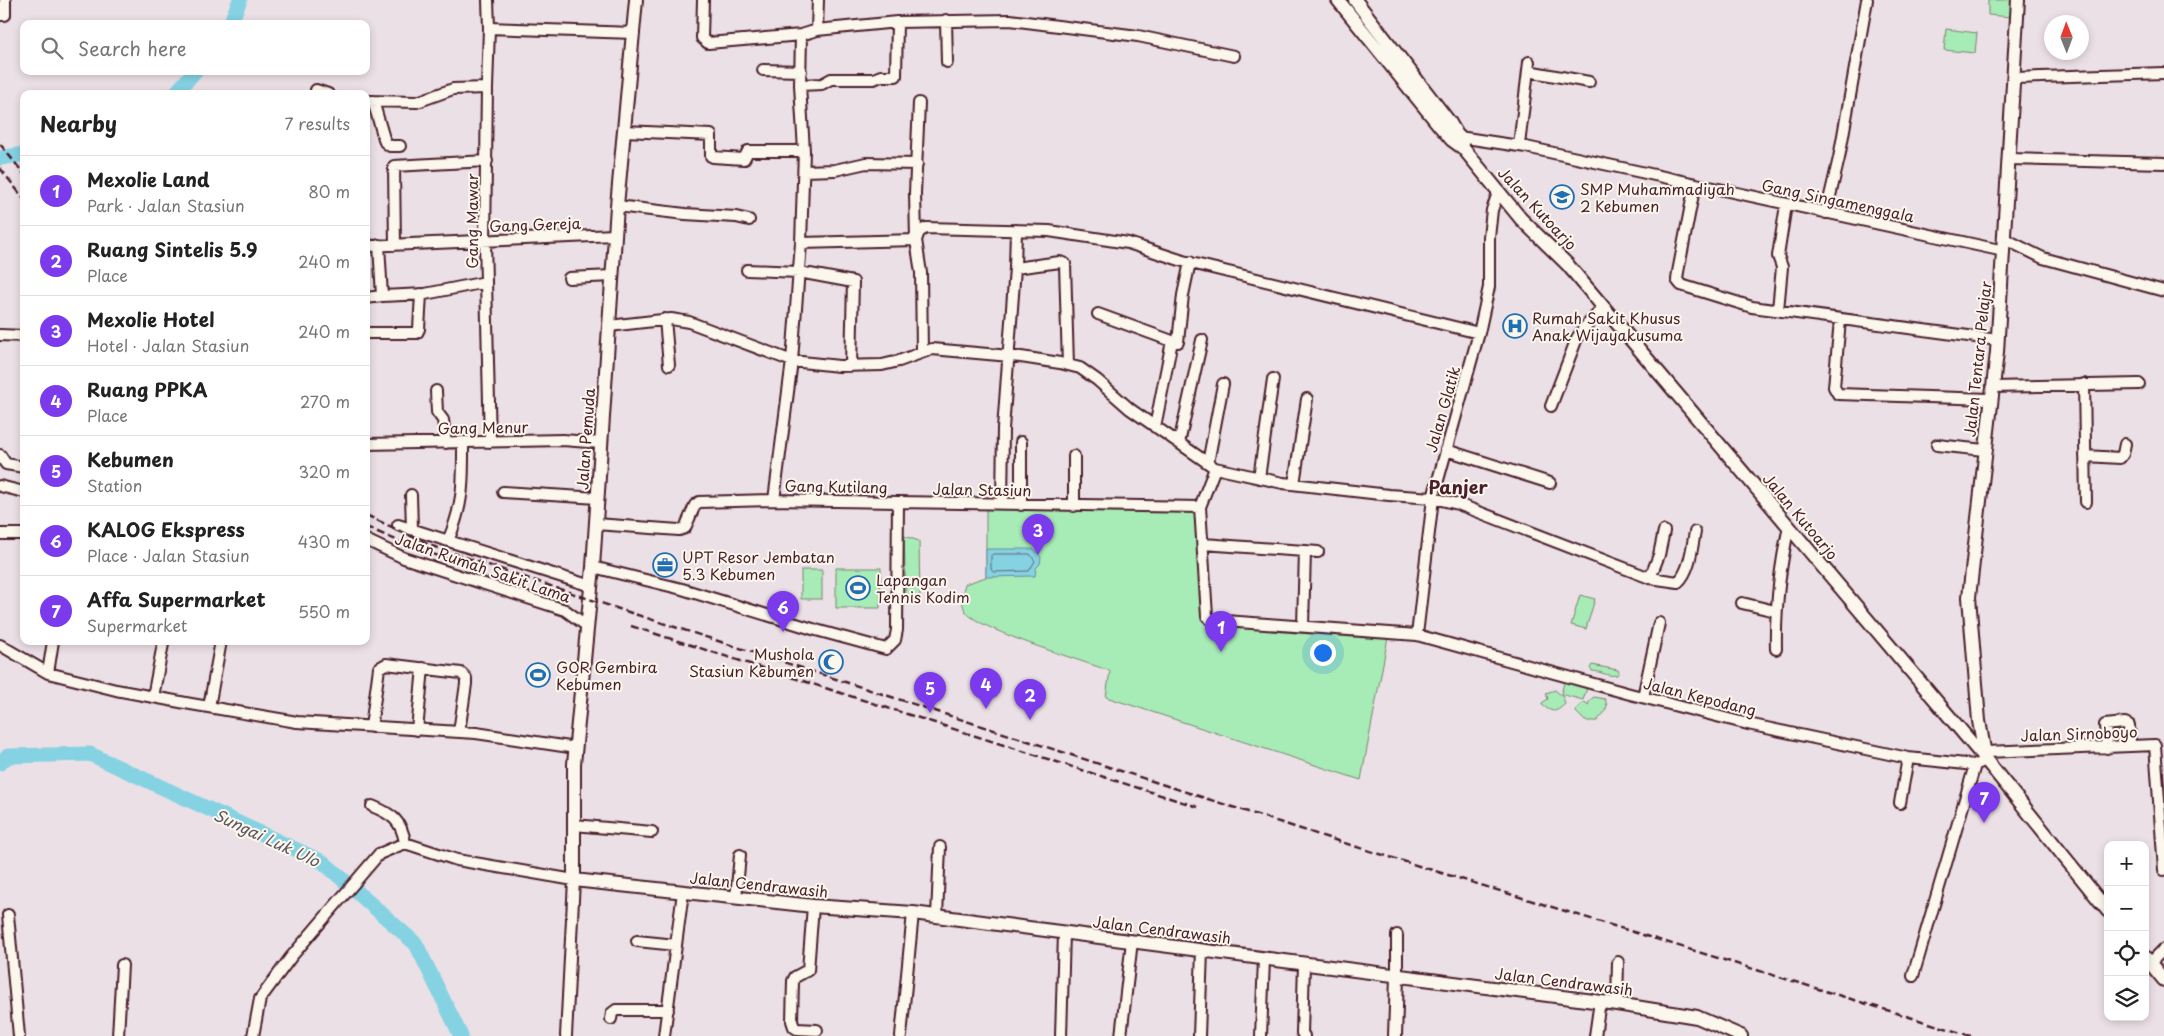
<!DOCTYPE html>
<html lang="en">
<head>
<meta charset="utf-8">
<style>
	body { margin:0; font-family:"Playpen Sans",sans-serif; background:#f6f6f6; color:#222 }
	.controls { position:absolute; right:15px; bottom:15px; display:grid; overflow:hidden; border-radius:10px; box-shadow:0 2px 8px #0003 }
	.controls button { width:45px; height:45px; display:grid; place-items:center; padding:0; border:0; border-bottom:1px solid #e0e0e0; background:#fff; color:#222; font:25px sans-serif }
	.compass { position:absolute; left:2044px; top:15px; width:45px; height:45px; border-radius:50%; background:#fff; box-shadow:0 2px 8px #0003; rotate:359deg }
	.you { position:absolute; left:1322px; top:652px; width:18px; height:18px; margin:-12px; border:4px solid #fff; border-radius:50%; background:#1a73e8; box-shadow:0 0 0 8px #1a73e833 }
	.badge { display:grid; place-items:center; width:32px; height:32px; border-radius:50%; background:#7c3aed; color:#fff; font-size:16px; font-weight:700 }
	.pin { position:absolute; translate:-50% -41px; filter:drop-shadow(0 1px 2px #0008) }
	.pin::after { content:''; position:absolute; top:26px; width:18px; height:15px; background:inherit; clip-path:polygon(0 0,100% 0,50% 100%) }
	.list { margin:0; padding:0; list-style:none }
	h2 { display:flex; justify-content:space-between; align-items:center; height:65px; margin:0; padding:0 20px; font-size:21px }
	h2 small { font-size:16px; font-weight:400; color:#767676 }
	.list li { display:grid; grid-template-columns:32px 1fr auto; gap:15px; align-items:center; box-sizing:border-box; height:70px; padding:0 20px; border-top:1px solid #e0e0e0 }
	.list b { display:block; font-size:19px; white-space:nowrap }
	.list p { margin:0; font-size:16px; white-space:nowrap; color:#767676 }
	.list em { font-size:16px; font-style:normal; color:#767676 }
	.icon { flex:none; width:28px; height:28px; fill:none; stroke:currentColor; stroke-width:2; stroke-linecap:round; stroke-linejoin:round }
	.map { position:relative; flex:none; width:2164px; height:1036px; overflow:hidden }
	.search { position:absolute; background:#fff; box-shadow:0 2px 8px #0003; left:20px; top:20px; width:350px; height:55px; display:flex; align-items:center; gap:12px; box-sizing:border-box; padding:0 18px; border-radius:10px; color:#767676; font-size:19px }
	.panel { position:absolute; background:#fff; box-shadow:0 2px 8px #0003; left:20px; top:90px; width:350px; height:555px; border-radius:10px }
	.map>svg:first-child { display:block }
	.green { fill:#a7ebb6; stroke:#788570 }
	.water { fill:#85d2e3; stroke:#6d8a99 }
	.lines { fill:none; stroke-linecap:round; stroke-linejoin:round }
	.shore { stroke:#626775; stroke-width:1 }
	.river { stroke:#85d2e3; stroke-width:15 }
	.minor-casing { stroke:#4a1f2b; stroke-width:14 }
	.major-casing { stroke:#4a1f2b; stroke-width:16 }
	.minor { stroke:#fbf7ec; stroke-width:10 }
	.major { stroke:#fbf7ec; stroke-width:12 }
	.rail { stroke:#4a1f2b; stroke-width:2.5; stroke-dasharray:8 4; stroke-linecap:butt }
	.labels { text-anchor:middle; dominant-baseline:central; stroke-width:4; stroke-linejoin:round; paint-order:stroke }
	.poi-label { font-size:15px; fill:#4a1f2b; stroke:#fbf7ec; text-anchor:start }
	.street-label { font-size:15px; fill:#4a1f2b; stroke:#fbf7ec }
	.water-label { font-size:16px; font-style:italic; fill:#5c5562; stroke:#fbf7ec }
	.quarter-label { font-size:18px; font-weight:bold; fill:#4a1f2b; stroke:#fbf7ec }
</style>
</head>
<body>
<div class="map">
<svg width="2164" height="1036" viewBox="0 0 2164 1036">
	<rect width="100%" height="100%" fill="#ebe0e6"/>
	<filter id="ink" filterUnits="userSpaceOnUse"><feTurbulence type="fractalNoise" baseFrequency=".02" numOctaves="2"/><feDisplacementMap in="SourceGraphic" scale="10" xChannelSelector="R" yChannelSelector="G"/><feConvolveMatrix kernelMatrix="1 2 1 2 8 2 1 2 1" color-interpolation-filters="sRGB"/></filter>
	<g filter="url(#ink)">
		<path class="green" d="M1988,0H2011V17L1988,15Z
			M1946,29L1977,33L1975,53L1944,50Z
			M986,504L1200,507L1206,622L1389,632L1361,780L1106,697L1110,671C1083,661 982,631 967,613C960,605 962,593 965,584L986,577Z
			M904,536L919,541L920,602H906Z
			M836,568H881L880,608H836Z
			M801,570H822V599H801Z
			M1580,595L1595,599L1586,629L1571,625Z
			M1592,665L1618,670L1619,672L1617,675C1607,677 1601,671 1592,671L1590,668Z
			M1565,679L1588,685L1583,700L1561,694Z
			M1555,690L1563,697L1565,704C1555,714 1552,712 1542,705V703L1548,699L1546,693Z
			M1594,697L1605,699L1607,706L1604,713L1597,721H1585L1576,712C1577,707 1581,704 1585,702L1588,705L1590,700Z"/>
		<path class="water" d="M986,549H1034L1041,557L1040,564L1036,568L1035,576L986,577Z"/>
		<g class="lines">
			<path class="shore" d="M993,554H1030L1035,561L1029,571L993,572L991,569V556Z"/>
			<path class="river" d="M230,24L240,0
				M175,94L195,71
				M0,158L24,154
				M0,763L8,756L90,754L323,862L416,944L461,1036"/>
			<g class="minor-casing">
				<path id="minor" d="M488,0L489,28L487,88L485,241L490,442
					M703,0L702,38L708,43L801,35
					M0,15H5V0
					M946,20L947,62
					M489,28L634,33
					M817,30L818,0
					M763,70L801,71
					M1528,71L1589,82
					M2014,78L2164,73
					M800,85L822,84L831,79H874L881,76H896L897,22
					M316,90L328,94
					M366,101L417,102L453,89L487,88
					M373,101L385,142L390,146H400
					M625,131L711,135V156L713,157L744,159L748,151H804
					M1455,139L1459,137L1526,147L2004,251
					M1519,145L1529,62
					M2009,159L2164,163
					M804,171L835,170L866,163L917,164
					M1695,184L1678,272L1677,280L1681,285L1752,307L1998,340
					M617,206L685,214L736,217L749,220
					M1826,213L1839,158L1867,0
					M2005,239L2043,258L2164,291
					M801,243L916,240L915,193L919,103
					M379,245L382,296L425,294L486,282
					M395,245L394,166L487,161
					M366,246L615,235
					M1015,268L1060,262L1065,264L1068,365
					M747,270L799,272L853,282L851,366
					M569,278L612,276
					M366,298L382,296
					M1778,310L1782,267L1778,256L1786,205
					M1098,314L1172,341L1178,342L1183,295L1190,262
					M665,319L669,365
					M1840,320L1834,387L1838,394L1990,399
					M609,326L671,319L689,322L792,361L839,366L882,365L899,361L932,349L1021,357L1060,363L1080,368L1097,380L1130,409L1215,468L1283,483L1389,495L1433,498L1458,504L1650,578L1678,582C1690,571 1692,547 1695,532
					M366,333H417L419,329L421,294
					M0,335L24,336
					M922,351L921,273L916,240L919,232L926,228L1049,231L1128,243L1183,261L1479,333
					M2084,384L2086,502
					M1992,387L2139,384
					M436,391L437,412L443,420L446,443
					M1551,406L1577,338L1585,327L1604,307
					M1155,427L1172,341
					M1179,443L1202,340
					M366,444L563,440L601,443
					M1937,445L1984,450
					M1446,450L1550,483
					M0,455L6,464L24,467
					M2085,456L2120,458L2123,454L2125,444
					M1208,463L1223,384
					M1259,478L1273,379
					M1294,484L1307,399
					M0,486L24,492
					M503,492L598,498
					M411,495L412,529
					M774,500L898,502
					M1002,504L1003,429L1015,268L1016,230
					M1021,505V442
					M1074,506V456
					M1200,507L1215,468
					M596,524L679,530L685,528L695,505L699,502L774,500L792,361L801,243L804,151L800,85L801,35L817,30L897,22L1010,20L1138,36L1234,56
					M398,525L591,586
					M0,534H24
					M366,540L404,558L565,610L587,626
					M448,541C464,503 463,483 463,442
					M1203,544L1305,551L1303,626
					M1305,551L1318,552
					M593,567L682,589L816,630L886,649L895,640L897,630L898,502L1200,507L1207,616L1211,620L1417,635L1630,694L1748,724L1908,758L1975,765L1986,760
					M1650,578L1659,555L1664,531
					M1742,603L1775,611
					M1417,635L1433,498L1479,333L1489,287V237L1492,210L1498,193
					M0,645L48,673L116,690L191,704L297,722L476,733L576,748
					M1776,649C1775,607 1780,567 1789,526
					M48,673L53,641
					M153,697L163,644
					M1643,697L1659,623
					M209,707L221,641
					M371,727L379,668L386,664L461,673L466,678V684L459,732
					M417,730L423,668
					M2107,748L2105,725L2125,723L2129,725L2130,746
					M1986,752L2155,745L2164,870
					M1900,803L1908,758
					M372,806C392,814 402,821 405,843
					M574,825L652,832
					M736,898L740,855
					M813,906L808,970L795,977L793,981L792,1021L794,1027L797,1029L817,1030
					M8,915L19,1036
					M937,916L940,847
					M1397,935V977
					M637,941L676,945
					M2150,963L2164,949
					M1913,976L1975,765
					M1617,1004L1618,962
					M611,1019L612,1013L616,1010H668
					M118,1036L122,965
					M253,1036L260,999L291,957L379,854L405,843L457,860L574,880L566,1036
					M664,1036L683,892
					M901,1036L913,913
					M1061,1036L1064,933
					M1121,1036L1132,941
					M1199,1036L1202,950
					M1261,1036L1264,959
					M1304,1036L1302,1033L1304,964
					M1595,1036L1600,1001"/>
			</g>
			<g class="major-casing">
				<path id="major" d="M636,0L617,206L593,567L574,764V880L813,906L913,913L1617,1004L1697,1017L1741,1036
					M1338,0L1439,125L1452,140L1463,148L1521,219L1567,264L1986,760L2108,911
					M1355,0L1450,123L1462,143
					M1986,760L1979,721L1969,597L1997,352L2018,0
					M2145,957L2164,980
					M1395,1036L1397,977"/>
			</g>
			<use href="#minor" class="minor"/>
			<use href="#major" class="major"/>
			<path class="rail" d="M0,144L24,174
				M0,168L24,199
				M366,515L432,546L619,609L1341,842L1971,1036
				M366,527L403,543L458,563
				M631,626L1198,807"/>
		</g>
	</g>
	<defs>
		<g id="school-ring" transform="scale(1.25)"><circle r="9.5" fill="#fbf7ec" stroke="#1f6fb2" stroke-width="1.5"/><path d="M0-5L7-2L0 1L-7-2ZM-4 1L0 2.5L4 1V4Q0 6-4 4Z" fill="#1f6fb2"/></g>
		<g id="hospital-ring" transform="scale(1.25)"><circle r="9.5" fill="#fbf7ec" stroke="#1f6fb2" stroke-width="1.5"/><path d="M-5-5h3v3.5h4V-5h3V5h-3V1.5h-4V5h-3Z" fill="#1f6fb2"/></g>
		<g id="office-ring" transform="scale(1.25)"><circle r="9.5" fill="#fbf7ec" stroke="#1f6fb2" stroke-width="1.5"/><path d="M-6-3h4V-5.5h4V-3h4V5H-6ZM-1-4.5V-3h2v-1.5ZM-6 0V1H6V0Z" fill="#1f6fb2"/></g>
		<g id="stadium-ring" transform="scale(1.25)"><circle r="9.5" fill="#fbf7ec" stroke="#1f6fb2" stroke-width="1.5"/><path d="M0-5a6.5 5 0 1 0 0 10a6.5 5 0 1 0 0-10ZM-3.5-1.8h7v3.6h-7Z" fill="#1f6fb2"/></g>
		<g id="mosque-ring" transform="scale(1.25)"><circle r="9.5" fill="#fbf7ec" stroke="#1f6fb2" stroke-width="1.5"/><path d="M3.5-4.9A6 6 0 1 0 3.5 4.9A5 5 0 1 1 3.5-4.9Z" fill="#1f6fb2"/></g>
	</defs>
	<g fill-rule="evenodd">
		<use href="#school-ring" x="1562" y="197"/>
		<use href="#hospital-ring" x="1515" y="326"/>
		<use href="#office-ring" x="665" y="565"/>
		<use href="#stadium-ring" x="858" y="588"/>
		<use href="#mosque-ring" x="831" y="662"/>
		<use href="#stadium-ring" x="538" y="675"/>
	</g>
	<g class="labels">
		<g class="poi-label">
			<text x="1580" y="188">SMP Muhammadiyah<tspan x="1580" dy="17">2 Kebumen</tspan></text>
			<text x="1532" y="317">Rumah Sakit Khusus<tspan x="1532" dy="17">Anak Wijayakusuma</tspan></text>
			<text x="682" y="556">UPT Resor Jembatan<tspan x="682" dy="17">5.3 Kebumen</tspan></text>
			<text x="876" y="579">Lapangan<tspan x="876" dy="17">Tennis Kodim</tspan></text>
			<text x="814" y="653" text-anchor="end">Mushola<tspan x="814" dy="17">Stasiun Kebumen</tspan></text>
			<text x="556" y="666">GOR Gembira<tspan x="556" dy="17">Kebumen</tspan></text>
		</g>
		<g class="street-label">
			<text transform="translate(1838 200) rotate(12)">Gang Singamenggala</text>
			<text transform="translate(1538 208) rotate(47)">Jalan Kutoarjo</text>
			<text transform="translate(471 221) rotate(-90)">Gang Mawar</text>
			<text transform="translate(535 224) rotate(-2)">Gang Gereja</text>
			<text transform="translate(1977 359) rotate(-84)">Jalan Tentara Pelajar</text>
			<text transform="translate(1442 409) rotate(-74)">Jalan Glatik</text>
			<text transform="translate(483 427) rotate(-1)">Gang Menur</text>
			<text transform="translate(585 439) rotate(-86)">Jalan Pemuda</text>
			<text transform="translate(836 486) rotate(1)">Gang Kutilang</text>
			<text transform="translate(982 489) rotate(1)">Jalan Stasiun</text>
			<text transform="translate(1801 516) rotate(50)">Jalan Kutoarjo</text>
			<text transform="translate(483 567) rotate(19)">Jalan Rumah Sakit Lama</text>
			<text transform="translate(1700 696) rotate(14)">Jalan Kepodang</text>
			<text transform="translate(2079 733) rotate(-2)">Jalan Sirnoboyo</text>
			<text transform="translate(759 884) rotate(6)">Jalan Cendrawasih</text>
			<text transform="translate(1162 929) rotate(7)">Jalan Cendrawasih</text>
			<text transform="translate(1564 981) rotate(7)">Jalan Cendrawasih</text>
		</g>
		<g class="water-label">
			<text transform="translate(267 837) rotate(25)">Sungai Luk Ulo</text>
		</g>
		<g class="quarter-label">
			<text x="1458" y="486">Panjer</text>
		</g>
	</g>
</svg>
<div class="controls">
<button>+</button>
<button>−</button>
<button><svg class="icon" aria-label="locate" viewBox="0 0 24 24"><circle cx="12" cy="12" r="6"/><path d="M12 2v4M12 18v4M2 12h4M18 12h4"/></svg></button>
<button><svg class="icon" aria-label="layers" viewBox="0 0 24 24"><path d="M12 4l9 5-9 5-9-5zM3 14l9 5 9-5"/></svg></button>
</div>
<svg class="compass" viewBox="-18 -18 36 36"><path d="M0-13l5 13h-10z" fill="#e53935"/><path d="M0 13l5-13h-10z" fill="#767676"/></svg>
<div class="you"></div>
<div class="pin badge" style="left:1221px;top:652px">1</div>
<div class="pin badge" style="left:1030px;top:720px">2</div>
<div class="pin badge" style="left:1038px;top:555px">3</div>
<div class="pin badge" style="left:986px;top:709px">4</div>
<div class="pin badge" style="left:930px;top:713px">5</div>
<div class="pin badge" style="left:783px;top:632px">6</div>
<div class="pin badge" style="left:1984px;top:823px">7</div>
<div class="search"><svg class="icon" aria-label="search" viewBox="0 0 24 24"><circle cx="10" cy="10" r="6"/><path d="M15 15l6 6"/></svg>Search here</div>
<section class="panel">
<h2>Nearby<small>7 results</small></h2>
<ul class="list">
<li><span class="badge">1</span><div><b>Mexolie Land</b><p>Park · Jalan Stasiun</p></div><em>80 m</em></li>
<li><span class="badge">2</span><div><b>Ruang Sintelis 5.9</b><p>Place</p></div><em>240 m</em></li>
<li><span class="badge">3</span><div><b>Mexolie Hotel</b><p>Hotel · Jalan Stasiun</p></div><em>240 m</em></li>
<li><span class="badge">4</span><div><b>Ruang PPKA</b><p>Place</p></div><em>270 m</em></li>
<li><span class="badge">5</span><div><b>Kebumen</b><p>Station</p></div><em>320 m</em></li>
<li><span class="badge">6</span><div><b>KALOG Ekspress</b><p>Place · Jalan Stasiun</p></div><em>430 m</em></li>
<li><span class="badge">7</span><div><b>Affa Supermarket</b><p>Supermarket</p></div><em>550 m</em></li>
</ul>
</section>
</div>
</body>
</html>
